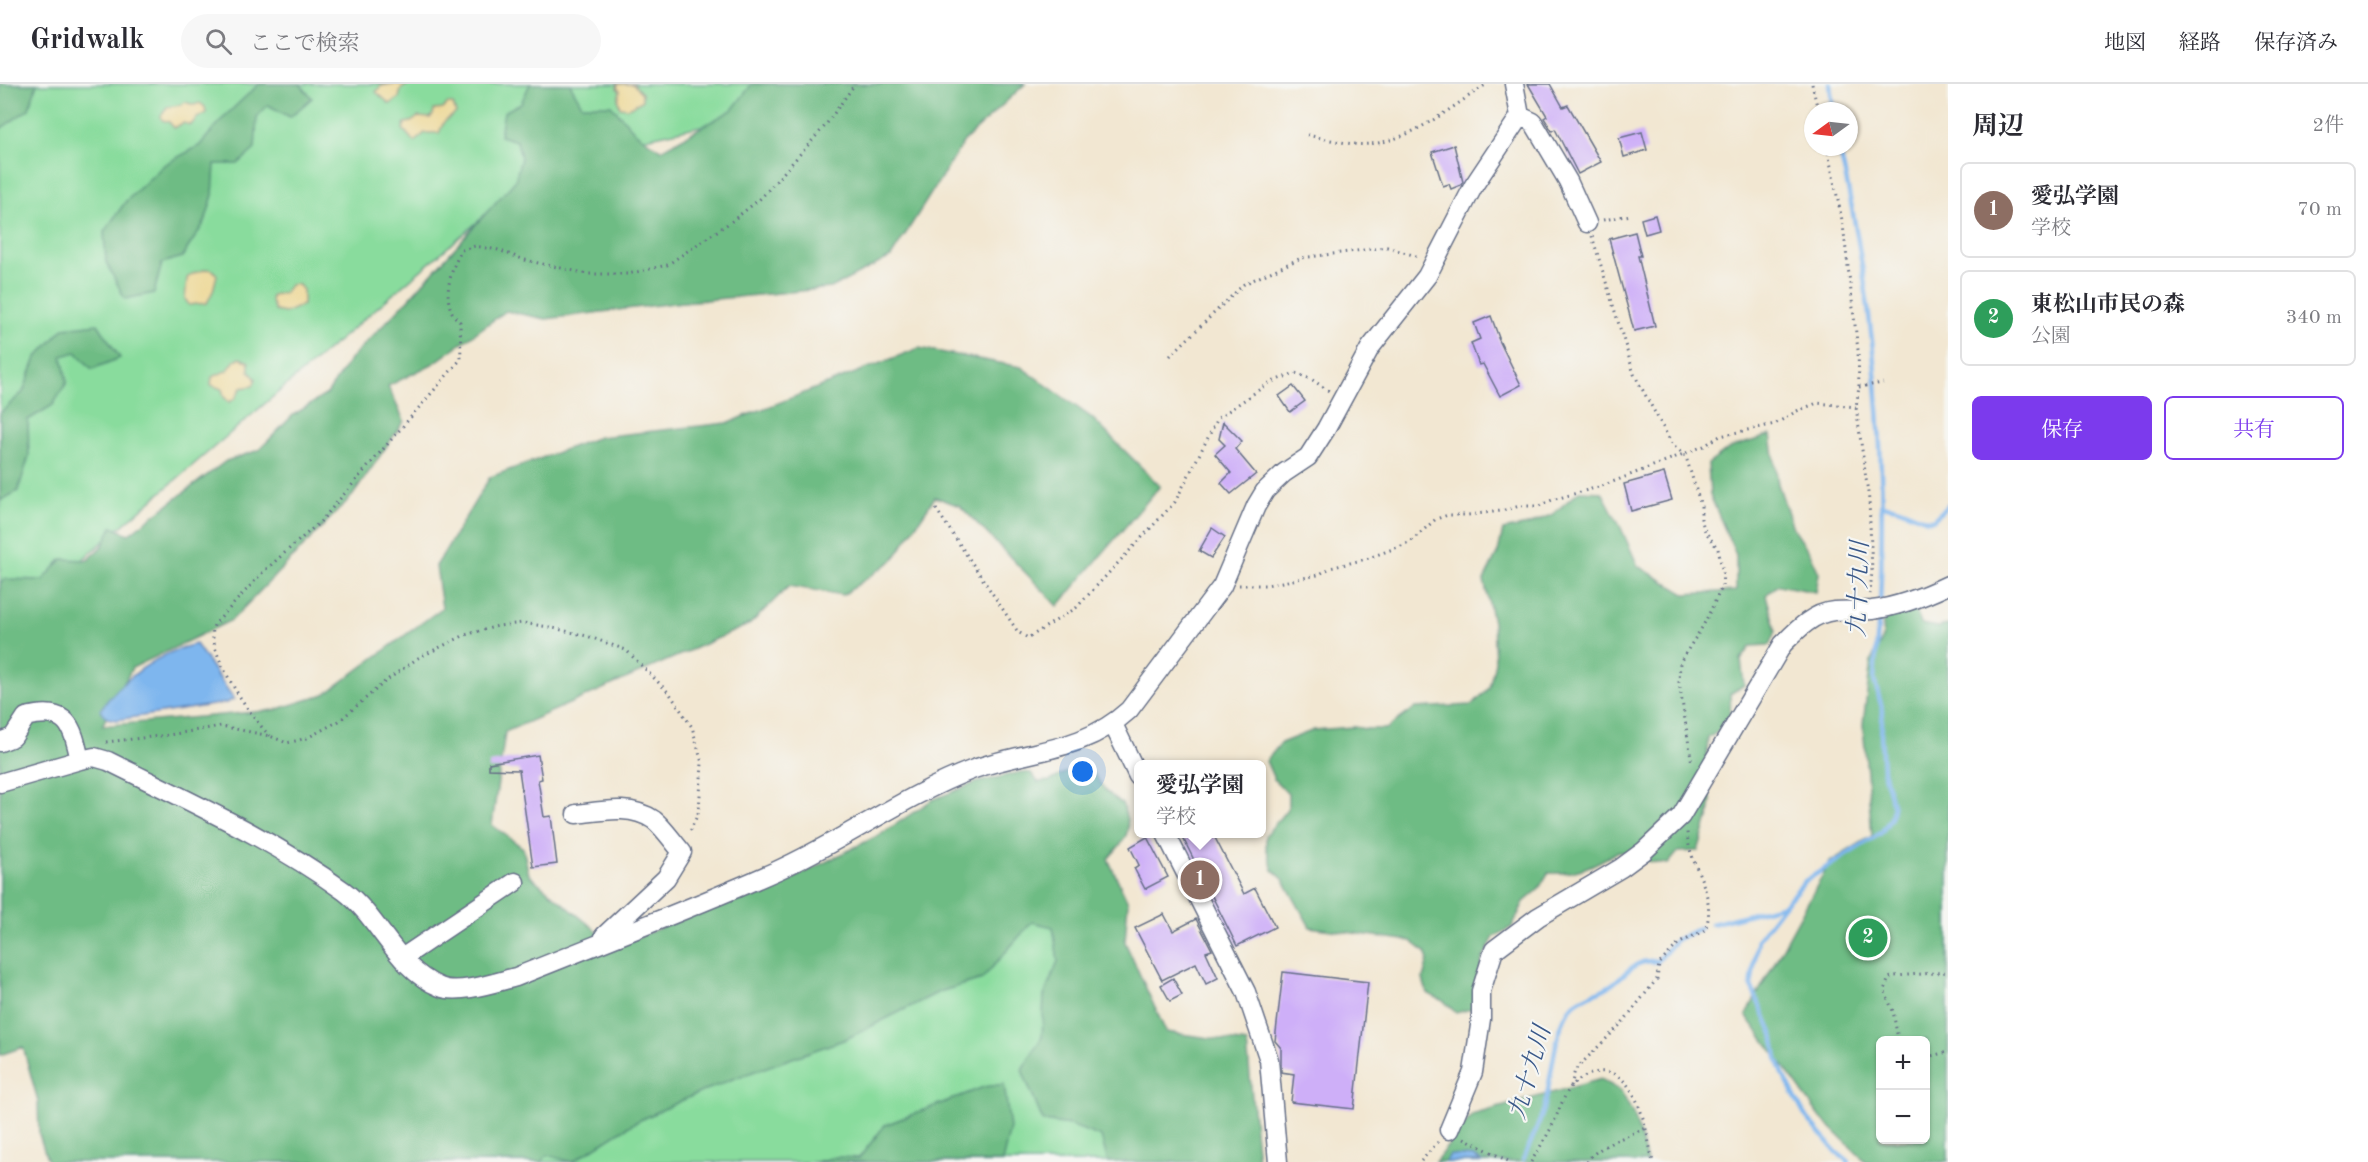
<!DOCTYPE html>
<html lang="ja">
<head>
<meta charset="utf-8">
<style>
	body { margin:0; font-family:"Old Standard TT","Noto Serif JP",serif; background:#f7f7f7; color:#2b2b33 }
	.controls { position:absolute; right:18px; bottom:18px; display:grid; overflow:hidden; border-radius:9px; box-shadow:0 2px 4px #0004 }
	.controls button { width:54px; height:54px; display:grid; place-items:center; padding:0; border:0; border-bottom:2px solid #e1e1e2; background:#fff; color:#2b2b33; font:30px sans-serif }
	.compass { position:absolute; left:1804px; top:18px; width:54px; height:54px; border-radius:50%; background:#fff; box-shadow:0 2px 4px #0004; rotate:255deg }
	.you { position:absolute; left:1083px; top:688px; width:21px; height:21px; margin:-15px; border:4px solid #fff; border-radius:50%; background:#1a73e8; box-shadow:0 0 0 9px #1a73e833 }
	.badge { display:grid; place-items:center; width:39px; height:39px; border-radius:50%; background:#7c3aed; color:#fff; font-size:20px; font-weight:700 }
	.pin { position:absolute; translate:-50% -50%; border:3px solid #fff; box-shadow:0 2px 6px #0006 }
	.popup { position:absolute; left:1134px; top:676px; width:132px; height:78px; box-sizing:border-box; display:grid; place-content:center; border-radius:9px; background:#fff; filter:drop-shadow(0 2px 4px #0005); font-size:20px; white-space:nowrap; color:#7c7c81 }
	.popup b { font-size:22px; color:#2b2b33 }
	.popup::after { content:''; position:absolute; left:50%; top:100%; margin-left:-12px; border:12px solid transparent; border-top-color:#fff }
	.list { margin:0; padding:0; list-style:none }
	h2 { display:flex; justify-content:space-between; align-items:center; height:78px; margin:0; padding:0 24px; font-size:26px }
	h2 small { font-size:20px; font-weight:400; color:#7c7c81 }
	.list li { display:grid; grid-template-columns:39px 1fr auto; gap:18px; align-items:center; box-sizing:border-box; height:96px; margin:0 12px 12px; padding:0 12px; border:2px solid #e1e1e2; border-radius:9px }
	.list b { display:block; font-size:22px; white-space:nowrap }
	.list p { margin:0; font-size:20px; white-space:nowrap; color:#7c7c81 }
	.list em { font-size:20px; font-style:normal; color:#7c7c81 }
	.actions { display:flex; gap:12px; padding:18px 24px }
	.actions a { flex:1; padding:14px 0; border:2px solid #7c3aed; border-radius:9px; text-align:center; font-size:21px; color:#7c3aed }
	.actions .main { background:#7c3aed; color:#fff }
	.icon { flex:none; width:33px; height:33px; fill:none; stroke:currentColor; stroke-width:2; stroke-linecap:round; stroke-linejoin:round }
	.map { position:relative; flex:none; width:1948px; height:1078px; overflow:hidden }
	header { display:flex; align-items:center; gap:36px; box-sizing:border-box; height:84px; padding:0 30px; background:#fff; border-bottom:2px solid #e1e1e2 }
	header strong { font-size:28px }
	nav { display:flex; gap:33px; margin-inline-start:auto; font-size:21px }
	.search { width:420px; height:54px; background:#f7f7f7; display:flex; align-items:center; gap:15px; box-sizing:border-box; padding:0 21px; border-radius:33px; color:#7c7c81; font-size:22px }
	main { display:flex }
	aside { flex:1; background:#fff }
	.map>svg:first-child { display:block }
	.green { fill:#89dc9d; stroke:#52867e; stroke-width:1.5 }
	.forest { fill:#6ebc84; stroke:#447671; stroke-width:1.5; fill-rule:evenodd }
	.sand { fill:#eeda9e; stroke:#84847e; stroke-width:1.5 }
	.water { fill:#7eb6ee; stroke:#4c72a6; stroke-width:1.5 }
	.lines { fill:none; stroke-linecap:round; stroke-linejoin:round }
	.stream { stroke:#7eb6ee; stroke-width:4.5 }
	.building { fill:#ceaff8 }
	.minor-casing { stroke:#666f87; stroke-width:21 }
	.path { stroke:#666f87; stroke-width:3; stroke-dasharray:1.5 4.5; stroke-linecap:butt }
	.minor { stroke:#fff; stroke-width:18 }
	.labels { text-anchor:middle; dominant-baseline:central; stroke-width:4.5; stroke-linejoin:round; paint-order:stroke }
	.water-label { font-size:24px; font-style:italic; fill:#395889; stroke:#f6f6f2 }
</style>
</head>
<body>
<header>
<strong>Gridwalk</strong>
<div class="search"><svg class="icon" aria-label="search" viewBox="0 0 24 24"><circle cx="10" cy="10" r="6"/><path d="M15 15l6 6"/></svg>ここで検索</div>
<nav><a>地図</a><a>経路</a><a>保存済み</a></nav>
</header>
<main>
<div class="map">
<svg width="1948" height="1078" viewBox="0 0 1948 1078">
	<rect width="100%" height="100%" fill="#f6f6f2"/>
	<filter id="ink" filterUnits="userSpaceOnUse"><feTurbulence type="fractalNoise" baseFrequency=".0167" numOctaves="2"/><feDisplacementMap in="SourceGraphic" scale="12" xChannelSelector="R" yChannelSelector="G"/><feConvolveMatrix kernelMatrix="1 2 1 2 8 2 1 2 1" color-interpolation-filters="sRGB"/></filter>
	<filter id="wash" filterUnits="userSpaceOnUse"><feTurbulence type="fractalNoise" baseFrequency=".008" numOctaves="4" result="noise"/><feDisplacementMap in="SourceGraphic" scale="24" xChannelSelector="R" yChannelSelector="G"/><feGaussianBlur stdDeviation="1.35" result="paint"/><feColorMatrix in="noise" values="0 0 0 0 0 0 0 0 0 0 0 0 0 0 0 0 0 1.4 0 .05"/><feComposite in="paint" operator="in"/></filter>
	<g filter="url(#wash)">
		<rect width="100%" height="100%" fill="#f2e7d2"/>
		<path class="green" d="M0,0H797L782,24L551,75L0,546Z
			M1052,784L1112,1078H273Z"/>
		<path class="forest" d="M0,0H37L29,25L0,45Z
			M259,0H300L312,14L290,33L268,21L257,33L255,65L238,80H215L213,111L205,138L182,173L162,179L154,209L125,215L106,178L104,148L126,117L145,99L165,80L199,62L225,32Z
			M530,0H570L582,21H611L636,49L661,66L732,26L752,0H1025L964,57L891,173L831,204L674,219L546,235L506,227L434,279L388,302L404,337L353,411L232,536L132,584L102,642L275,626L325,610L442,524L436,482L490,393L599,353L727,339L919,264L1021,283L1092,334L1160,402L1058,522L960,422L935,413L893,476L843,511L789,502L750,540L505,648L492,741L523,764L529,791L615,862L708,825L784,799L881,750L932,716L975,699L1021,688L1031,689L1038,698L1050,697L1081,680C1102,691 1098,707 1122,719C1134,749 1127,753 1108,775L1128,818L1125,858L1166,948L1247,959L1258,1078H1108L1101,1053L1070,1041L1043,1037L1022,986L1042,953L1044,912L1058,877L1053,843L1032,838L982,895L939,908L846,955L730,996L685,1015L634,1039L572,1078L547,1071L541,1078H49L47,1075L39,1050L38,1017L23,963L0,971V499L5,495L43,496L62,475L88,476L103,461L112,443L129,450L226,377L259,366L293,331L327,310L351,274L406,218L515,97L521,74L517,57L500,52L504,28L521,19Z
			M98,240L120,274L92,285L76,268L62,272L67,298L53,321L28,336L29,372L18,407L0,417V329L23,308L36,274L64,244Z
			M1771,351L1778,400L1793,444L1810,469L1819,489L1816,508L1778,501L1766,511L1776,547L1770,561L1751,562L1741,576L1744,601L1730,610C1732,635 1730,641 1708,654L1705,700L1711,715L1709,731L1698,767L1678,768L1668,780L1651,778L1619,767C1595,781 1576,791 1548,789L1538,806L1524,818L1512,843L1494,853L1482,876L1475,924L1456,929L1445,918L1427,909L1423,895L1428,876L1425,868L1411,857L1310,843L1283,795L1273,786L1266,763V751L1288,724V710L1274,695L1266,677L1281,659L1314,646L1354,643L1366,645H1386L1415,624L1472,621L1489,604L1495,578L1493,538L1484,496L1498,468L1503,446L1528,441L1553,430L1579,407L1602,408L1621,444L1638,482L1685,510L1736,507V471L1710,411L1708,380L1730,364Z
			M1903,523L1916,527L1921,540L1938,543L1948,541V1078H1866L1821,1034L1746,931L1830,778L1872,752L1863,640L1871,577L1883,554V528ZM1880,956H1926V1056H1880Z
			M1601,995L1621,1007L1635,1034L1647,1078H1435L1472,1031Z
			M1004,1000L1010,1044L1002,1078H815L836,1073L859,1074L885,1041L984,1003Z"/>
		<path class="sand" d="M392,0H409L401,5L399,14L390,20L376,8L381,2Z
			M618,0H633L642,9V17L628,24L620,23L618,17L620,7L617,4Z
			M185,18L194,21L200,19L205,23L206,29L197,34L191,41L183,39L174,44L169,38L162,36L161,32L167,23L181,21Z
			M447,20H453L456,29L444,38L439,49H425L414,58L403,45L405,39L411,38L418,33L430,34L433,31L434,26L443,25Z
			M207,185L213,186L217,191L213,207L207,219L189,221L185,215L187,194L194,189Z
			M298,200L303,206V221L285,229L275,227L271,217L272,211L284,209L290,201Z
			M240,274L249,278V287L256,295L253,302L241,304L235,315L229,318L224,313L222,305L211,301L212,293L228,286L235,276Z"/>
		<path class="water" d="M196,560L234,615L226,619L116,636L107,634L100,626C122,595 159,568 196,560Z
			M1450,1071L1474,1073L1482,1078H1445Z"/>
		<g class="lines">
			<path class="stream" d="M1830,0L1833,27
				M1839,63C1874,213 1887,368 1880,522
				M1881,421L1897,424L1927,436H1933L1948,421
				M1784,821L1758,855L1751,902L1773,950L1777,974L1783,990L1804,1030L1836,1068L1849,1078
				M1712,840L1784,821L1805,797L1881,749L1891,734L1893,723L1883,687L1881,651L1883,627L1874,596L1879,530
				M1523,1076C1530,1058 1541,1039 1545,1020C1552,994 1554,939 1574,920C1584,911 1600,909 1611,901C1626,890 1637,873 1657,878L1676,856L1700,844"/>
		</g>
		<g id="blocks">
			<path class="building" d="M1528,0H1550L1563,23L1568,21L1601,78L1578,90L1555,45L1552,47L1544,34L1547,32Z
				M1642,48L1647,66L1624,73L1619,54Z
				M1454,61L1463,98L1461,101L1451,105L1449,100L1443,102L1432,68Z
				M1655,131L1659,146L1645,150L1641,135Z
				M1635,148L1641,172H1638L1655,242L1634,247L1609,155Z
				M1491,232L1499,254H1498L1521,301L1500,312L1483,280L1479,281L1471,259L1480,255L1474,239Z
				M1293,302L1305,317L1290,328L1279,312Z
				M1223,338L1242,357L1235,365L1256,390L1231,410L1221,399L1231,389L1215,370L1225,361L1219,355Z
				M1664,389L1672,416L1631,427L1624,400Z
				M1212,444L1225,453L1211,474L1199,467Z
				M538,671L542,695L538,696L544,733L551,732L557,780L533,783L519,686L489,685V679Z
				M1181,750H1213L1244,810L1255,804L1275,843L1237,862Z
				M1147,753L1168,793L1145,805L1134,784L1139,781L1130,763Z
				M1164,830L1173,847L1196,835L1212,866L1206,868L1218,894L1206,900L1196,879L1162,896L1135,844Z
				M1283,888L1368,898L1354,1025L1291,1018L1294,990L1281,988V964L1275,957Z
				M1173,894L1182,911L1170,917L1161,901Z"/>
		</g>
	</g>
	<g filter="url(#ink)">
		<use href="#blocks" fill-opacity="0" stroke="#666f87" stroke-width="1.5"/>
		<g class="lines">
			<g class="minor-casing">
				<path id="minor" d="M1520,32L1533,38L1568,97L1587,139
					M1113,640L1138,692
					M0,658L13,653L26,633C68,623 72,641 80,676
					M0,699L80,676L94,673L108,677C188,717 271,754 344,807C380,834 396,885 440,903C459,911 496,898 516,893C602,858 691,825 776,787C843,757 905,711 974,685C1030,665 1082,669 1129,626L1222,502L1256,422L1265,407L1284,389L1308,373L1326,345L1370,264L1427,192L1474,101L1520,32L1514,0
					M576,730C602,727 631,720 654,736C664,744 673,758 682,768L666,794L604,852
					M1166,750L1246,908L1269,976L1278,1078
					M402,874L515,798
					M1449,1046L1473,988L1481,935V907L1494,866L1538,833L1621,784L1644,767L1681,732L1783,560C1797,546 1813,529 1834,527C1846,526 1859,527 1872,526C1897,523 1925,512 1948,501"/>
			</g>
			<path class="path" d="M1812,0L1818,27
				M1817,23L1840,18
				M1307,51C1322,54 1338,58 1353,60C1403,65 1448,25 1487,0
				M1827,63L1843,141L1858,266L1859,303L1856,323L1869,416L1872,487L1870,510
				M1603,136L1631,131
				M1592,152L1634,290L1671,358L1686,373L1701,422V435L1705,447L1718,465L1723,489L1722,503L1703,542L1680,578L1679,598L1692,680
				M1170,272L1244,200L1301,174L1387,163L1419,173
				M1859,303L1883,299
				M936,425L1018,548L1028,554L1076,524L1175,418L1218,334L1269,299L1295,289L1311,295L1329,307
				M1239,501H1267L1318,491L1330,484L1366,475L1409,459L1436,435L1448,431H1468L1501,427L1520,422H1539L1552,416L1602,402L1704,362L1720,352L1775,340L1797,327L1817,319L1856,323
				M270,652C252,635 204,565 214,541L264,487L320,438L461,275L460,238C439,221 450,185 462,166L475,162L498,166L525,176L588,190H628L667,181L732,137L761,114L825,42L855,0
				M106,658L169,651L221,642L270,652L287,659L307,654L339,637L387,596L418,574L465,551L498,542L523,539L549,543L587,552L626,566L670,610L692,643L702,679L699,727L689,750
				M1898,956L1893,927L1884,906L1889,894L1895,892L1948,888
				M1926,973L1948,968
				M1571,1002L1575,986L1622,939L1657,895L1659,880L1678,860L1705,846C1719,810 1688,782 1687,747
				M1464,1054L1510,1078
				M1421,1077L1438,1058
				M1531,1078C1538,1066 1546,1054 1552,1042C1558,1030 1562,1015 1570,1004C1574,997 1590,989 1598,988C1639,984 1646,1048 1653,1078
				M1587,1078C1594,1063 1630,1051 1646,1044"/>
			<use href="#minor" class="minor"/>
		</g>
	</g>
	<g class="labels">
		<g class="water-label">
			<text transform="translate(1860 505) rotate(-88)">九十九川</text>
			<text transform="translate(1531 989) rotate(-74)">九十九川</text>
		</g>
	</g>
</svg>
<div class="controls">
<button>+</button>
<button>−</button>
</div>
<svg class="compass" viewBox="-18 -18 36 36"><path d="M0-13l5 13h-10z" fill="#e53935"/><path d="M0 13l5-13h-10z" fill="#7c7c81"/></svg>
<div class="you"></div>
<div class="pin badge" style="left:1200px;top:796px;background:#8d6e63">1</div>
<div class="popup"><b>愛弘学園</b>学校</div>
<div class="pin badge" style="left:1868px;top:854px;background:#2e9e5b">2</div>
</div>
<aside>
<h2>周辺<small>2件</small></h2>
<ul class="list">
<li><span class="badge" style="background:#8d6e63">1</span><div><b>愛弘学園</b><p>学校</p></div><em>70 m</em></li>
<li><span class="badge" style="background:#2e9e5b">2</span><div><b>東松山市民の森</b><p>公園</p></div><em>340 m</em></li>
</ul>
<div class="actions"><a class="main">保存</a><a>共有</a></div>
</aside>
</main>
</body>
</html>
